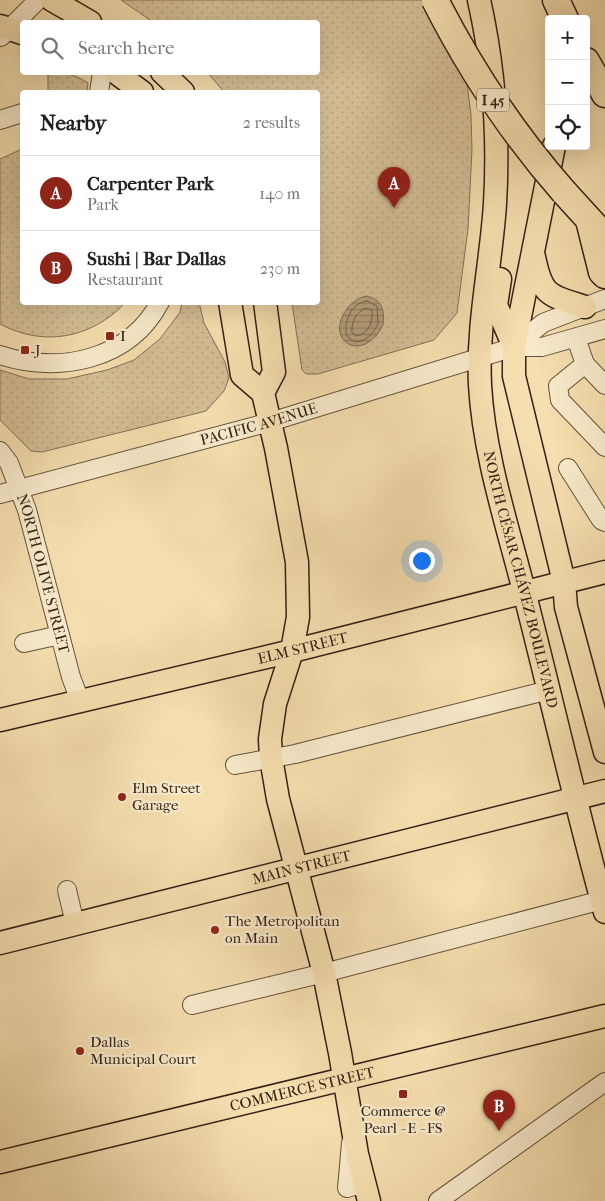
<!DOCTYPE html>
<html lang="en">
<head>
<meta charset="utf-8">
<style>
	body { margin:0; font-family:"IM FELL French Canon",serif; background:#f6f6f6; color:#202124 }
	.controls { position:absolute; right:15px; top:15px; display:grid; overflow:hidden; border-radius:5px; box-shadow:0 5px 20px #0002 }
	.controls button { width:45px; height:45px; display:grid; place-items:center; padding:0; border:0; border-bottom:1px solid #e0e0e0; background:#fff; color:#202124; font:25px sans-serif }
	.you { position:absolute; left:421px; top:560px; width:18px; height:18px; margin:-12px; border:4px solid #fff; border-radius:50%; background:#1a73e8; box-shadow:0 0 0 8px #1a73e833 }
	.badge { display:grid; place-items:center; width:32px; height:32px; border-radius:50%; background:#8f2418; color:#fff; font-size:16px; font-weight:700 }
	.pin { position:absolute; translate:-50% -41px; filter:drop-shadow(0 1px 2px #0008) }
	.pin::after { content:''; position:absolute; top:26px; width:18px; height:15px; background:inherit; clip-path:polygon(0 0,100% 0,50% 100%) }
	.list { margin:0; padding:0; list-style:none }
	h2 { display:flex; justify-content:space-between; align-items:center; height:65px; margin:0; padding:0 20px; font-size:21px }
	h2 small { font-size:16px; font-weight:400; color:#757577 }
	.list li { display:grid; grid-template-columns:32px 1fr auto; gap:15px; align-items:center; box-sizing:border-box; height:75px; padding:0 20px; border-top:1px solid #e0e0e0 }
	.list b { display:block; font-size:19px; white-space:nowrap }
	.list p { margin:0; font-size:16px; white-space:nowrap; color:#757577 }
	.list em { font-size:16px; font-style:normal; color:#757577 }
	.icon { flex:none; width:28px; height:28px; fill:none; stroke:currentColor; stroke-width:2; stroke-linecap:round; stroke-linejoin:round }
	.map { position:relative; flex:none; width:605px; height:1201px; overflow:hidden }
	.search { position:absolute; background:#fff; box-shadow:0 5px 20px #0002; left:20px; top:20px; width:300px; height:55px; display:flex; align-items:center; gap:12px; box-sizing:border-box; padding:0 18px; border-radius:5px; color:#757577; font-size:19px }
	.panel { position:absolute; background:#fff; box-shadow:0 5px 20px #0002; left:20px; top:90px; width:300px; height:215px; border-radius:5px }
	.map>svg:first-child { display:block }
	.park { fill:url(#park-dots); stroke:#847056 }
	.water { fill:url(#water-rules); stroke:#806c53 }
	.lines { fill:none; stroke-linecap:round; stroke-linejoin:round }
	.shore { stroke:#746048; stroke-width:1 }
	.minor-casing { stroke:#64513c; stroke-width:20 }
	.major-casing { stroke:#342216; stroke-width:25 }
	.highway-casing { stroke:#342216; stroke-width:29 }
	.minor { stroke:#f8eacb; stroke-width:18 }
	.major { stroke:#f5deaf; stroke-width:22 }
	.highway { stroke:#f5deaf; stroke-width:26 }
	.highway-bridge-casing { stroke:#342216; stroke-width:29; stroke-linecap:butt }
	.highway-bridge { stroke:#f5deaf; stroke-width:26 }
	.poi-dot { fill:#8f2418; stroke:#f8eacb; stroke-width:2 }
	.labels { text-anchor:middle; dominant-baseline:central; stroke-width:4.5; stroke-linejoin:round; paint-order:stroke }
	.shield { fill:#f8eacb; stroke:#6f5e4c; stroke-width:1 }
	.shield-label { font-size:14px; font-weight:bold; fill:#342216 }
	.poi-label { font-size:15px; fill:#342216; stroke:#f8eacb; text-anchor:start }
	.street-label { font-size:15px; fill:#342216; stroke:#f8eacb }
</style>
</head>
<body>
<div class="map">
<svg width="605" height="1201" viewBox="0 0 605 1201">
	<defs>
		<pattern id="park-dots" width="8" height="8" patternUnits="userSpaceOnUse" patternTransform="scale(1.25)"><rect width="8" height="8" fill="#d4be95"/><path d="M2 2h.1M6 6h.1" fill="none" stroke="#b7a380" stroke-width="1.8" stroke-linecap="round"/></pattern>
		<pattern id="water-rules" width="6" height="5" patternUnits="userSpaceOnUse" patternTransform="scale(1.25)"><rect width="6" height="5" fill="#b39e7b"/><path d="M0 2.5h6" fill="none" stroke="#928064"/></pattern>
	</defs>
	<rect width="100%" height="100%" fill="#f5deaf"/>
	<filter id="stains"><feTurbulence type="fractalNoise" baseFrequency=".004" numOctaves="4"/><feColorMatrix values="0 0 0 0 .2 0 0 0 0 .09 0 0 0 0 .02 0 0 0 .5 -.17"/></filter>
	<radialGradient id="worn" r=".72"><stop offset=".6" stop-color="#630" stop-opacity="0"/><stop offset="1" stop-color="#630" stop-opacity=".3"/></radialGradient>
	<path class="park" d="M121,0H446L462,43L471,115L472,149L468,229L457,313L434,340L318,374H306L302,370L292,303L318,302V92H224L208,73L318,72V22H153Z
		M48,73C62,71 76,75 88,83L87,92H48Z
		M22,149V302L125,303C91,339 43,347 0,324V159Z
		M199,302L204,323L225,362L229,378L224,391L206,411L42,452L31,451L0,420V370L29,379H67L107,370L134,360L160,339L180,312L182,303Z"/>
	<path class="water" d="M366,296C382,299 385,310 383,325C363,365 323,341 347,309C352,302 358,298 366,296Z"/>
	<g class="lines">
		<path class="shore" d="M367,301L377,306L378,324C373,335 358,350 347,336C343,322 351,303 367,301Z
			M366,308L372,310C373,322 369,334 356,336L352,333C351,322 356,312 366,308Z"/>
		<g class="minor-casing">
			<g id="minor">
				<path d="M1,37L38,0"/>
				<path d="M99,92L102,72"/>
				<path d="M0,120L22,113"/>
				<path d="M576,338L585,364L605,385"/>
				<path d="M514,347L543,323L605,299"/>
				<path d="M0,355C58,374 129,361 160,302"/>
				<path d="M585,364L558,386L560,400L605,447"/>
				<path id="s1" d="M0,451L9,463L27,510L71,677L80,701"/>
				<path d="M568,468L601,520L605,522"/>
				<path id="s2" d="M0,494L270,422L514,347H542L605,329"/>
				<path d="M24,643L60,635"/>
				<path d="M235,765L295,754L549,690"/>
				<path d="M67,890L75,924"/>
				<path d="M192,1005L324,973L602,900"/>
				<path d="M351,1143L347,1188L364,1183"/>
				<path d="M438,1201L605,1082"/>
			</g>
		</g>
		<g class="major-casing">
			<g id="major">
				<path d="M52,0L90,22"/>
				<path id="s3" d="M479,0C494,67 499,136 495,204C491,265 477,324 480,385C484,456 508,527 525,595C552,701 576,807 605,912"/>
				<path d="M0,26L22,33"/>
				<path d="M115,72L142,92"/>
				<path d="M162,72L183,92"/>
				<path d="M554,146L514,347V376L564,582L566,607L605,752"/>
				<path d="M534,257C542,296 548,295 585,307"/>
				<path d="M500,279L496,305L514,347"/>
				<path d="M230,302L242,375L263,393L276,448L297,562L298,617L292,651L275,704L270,739L271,758L278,799L324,973L340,1053L357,1154L369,1201"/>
				<path d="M263,393L274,372L265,302"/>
				<path id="s4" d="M0,720L292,651L605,572"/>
				<path id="s5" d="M0,943L605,791"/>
				<path id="s6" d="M0,1162L605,1016"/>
			</g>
		</g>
		<g class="highway-casing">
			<path id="highway" d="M556,0L565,19
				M586,61L605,94
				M564,192L605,237
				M589,220L602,272L605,275"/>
		</g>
		<use href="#minor" class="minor"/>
		<use href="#major" class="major"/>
		<use href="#highway" class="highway"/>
		<g class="highway-bridge-casing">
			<path id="highway-bridge" d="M435,0C470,69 513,134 564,192"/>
		</g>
		<use href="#highway-bridge" class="highway-bridge"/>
	</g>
	<g class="poi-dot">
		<rect x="105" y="331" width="10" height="10" rx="2.5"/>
		<rect x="20" y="345" width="10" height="10" rx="2.5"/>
		<circle cx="122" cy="797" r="5"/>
		<circle cx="215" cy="930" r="5"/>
		<circle cx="80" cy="1051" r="5"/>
		<rect x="398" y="1089" width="10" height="10" rx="2.5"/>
	</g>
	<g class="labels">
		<rect class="shield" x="477" y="88.5" width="32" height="23" rx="4"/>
		<g class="shield-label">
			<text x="493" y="100">I 45</text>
		</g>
		<g class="poi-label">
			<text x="120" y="336">I</text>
			<text x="35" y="350">J</text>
			<text x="132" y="788">Elm Street<tspan x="132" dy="17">Garage</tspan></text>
			<text x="225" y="921">The Metropolitan<tspan x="225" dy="17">on Main</tspan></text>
			<text x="90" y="1042">Dallas<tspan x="90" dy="17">Municipal Court</tspan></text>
			<text x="403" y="1111" text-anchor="middle">Commerce @<tspan x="403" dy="17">Pearl - E - FS</tspan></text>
		</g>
		<g class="street-label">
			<text stroke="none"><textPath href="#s2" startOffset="268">PACIFIC AVENUE</textPath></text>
			<text stroke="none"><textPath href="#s1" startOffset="131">NORTH OLIVE STREET</textPath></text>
			<text stroke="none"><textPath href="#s3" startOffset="586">NORTH CÉSAR CHÁVEZ BOULEVARD</textPath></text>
			<text stroke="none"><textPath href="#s4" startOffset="311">ELM STREET</textPath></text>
			<text stroke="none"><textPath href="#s5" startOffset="311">MAIN STREET</textPath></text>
			<text stroke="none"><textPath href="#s6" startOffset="311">COMMERCE STREET</textPath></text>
		</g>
	</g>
	<rect width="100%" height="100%" filter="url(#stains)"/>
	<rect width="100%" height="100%" fill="url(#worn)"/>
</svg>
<div class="controls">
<button>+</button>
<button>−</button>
<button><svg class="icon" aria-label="locate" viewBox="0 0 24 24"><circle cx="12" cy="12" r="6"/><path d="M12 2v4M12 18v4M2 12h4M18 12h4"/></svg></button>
</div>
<div class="you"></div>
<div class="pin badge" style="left:394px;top:208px">A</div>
<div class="pin badge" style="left:499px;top:1131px">B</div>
<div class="search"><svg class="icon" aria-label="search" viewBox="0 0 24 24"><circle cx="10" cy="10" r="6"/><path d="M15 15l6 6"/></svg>Search here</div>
<section class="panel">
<h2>Nearby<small>2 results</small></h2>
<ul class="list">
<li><span class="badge">A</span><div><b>Carpenter Park</b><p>Park</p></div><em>140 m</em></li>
<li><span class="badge">B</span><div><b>Sushi | Bar Dallas</b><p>Restaurant</p></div><em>230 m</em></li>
</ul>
</section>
</div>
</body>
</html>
